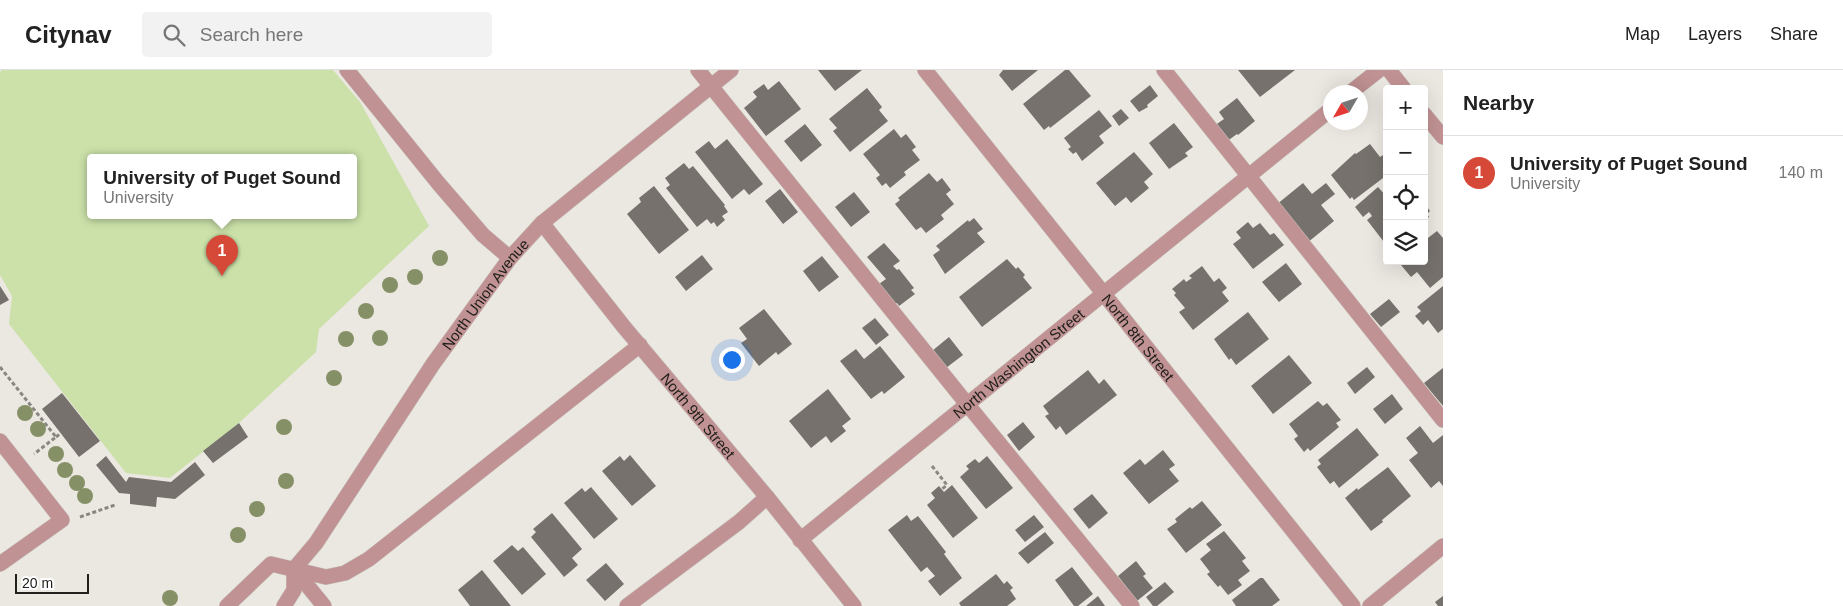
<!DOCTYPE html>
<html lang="en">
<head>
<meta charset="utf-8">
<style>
	body { margin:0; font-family:Helvetica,sans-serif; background:#f2f2f2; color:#222 }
	.controls { position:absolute; right:15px; top:15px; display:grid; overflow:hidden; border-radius:5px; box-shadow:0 5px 20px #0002 }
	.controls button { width:45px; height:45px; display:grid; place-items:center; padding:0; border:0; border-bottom:1px solid #e0e0e0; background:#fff; color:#222; font:25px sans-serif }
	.compass { position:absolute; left:1323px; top:15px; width:45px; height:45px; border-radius:50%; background:#fff; box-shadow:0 5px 20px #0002; rotate:231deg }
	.scale { position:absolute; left:15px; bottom:12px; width:74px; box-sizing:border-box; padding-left:5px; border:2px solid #21201d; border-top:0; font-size:14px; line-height:18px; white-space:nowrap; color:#21201d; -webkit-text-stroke:4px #fff; paint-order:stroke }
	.you { position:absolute; left:731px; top:289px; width:18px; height:18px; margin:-12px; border:4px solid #fff; border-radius:50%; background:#1a73e8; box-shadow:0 0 0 8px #1a73e833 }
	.badge { display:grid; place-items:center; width:32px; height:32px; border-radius:50%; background:#d64939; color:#fff; font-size:16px; font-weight:700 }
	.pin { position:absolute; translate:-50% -41px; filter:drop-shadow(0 1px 2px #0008) }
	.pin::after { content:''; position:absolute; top:26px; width:18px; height:15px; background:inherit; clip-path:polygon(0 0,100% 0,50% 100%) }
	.popup { position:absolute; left:87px; top:84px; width:270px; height:65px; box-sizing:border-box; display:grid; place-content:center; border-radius:5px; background:#fff; filter:drop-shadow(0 1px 4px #0005); font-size:16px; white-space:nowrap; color:#767676 }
	.popup b { font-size:19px; color:#222 }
	.popup::after { content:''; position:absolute; left:50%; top:100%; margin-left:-10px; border:10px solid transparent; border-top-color:#fff }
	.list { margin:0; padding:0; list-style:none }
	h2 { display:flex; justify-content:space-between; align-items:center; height:65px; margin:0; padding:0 20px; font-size:21px }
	h2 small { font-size:16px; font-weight:400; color:#767676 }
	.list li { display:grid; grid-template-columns:32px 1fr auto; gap:15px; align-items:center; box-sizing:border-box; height:75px; padding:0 20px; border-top:1px solid #e0e0e0 }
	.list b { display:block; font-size:19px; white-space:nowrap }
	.list p { margin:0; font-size:16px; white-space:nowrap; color:#767676 }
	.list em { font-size:16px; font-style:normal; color:#767676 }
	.icon { flex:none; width:28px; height:28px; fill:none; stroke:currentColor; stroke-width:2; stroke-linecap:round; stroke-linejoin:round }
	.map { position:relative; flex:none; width:1443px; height:536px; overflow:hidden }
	header { display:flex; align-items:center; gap:30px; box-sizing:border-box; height:70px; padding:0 25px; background:#fff; border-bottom:1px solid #e0e0e0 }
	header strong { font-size:24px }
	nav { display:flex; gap:28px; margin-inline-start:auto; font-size:18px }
	.search { width:350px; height:45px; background:#f2f2f2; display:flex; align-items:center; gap:12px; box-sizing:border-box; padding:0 18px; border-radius:5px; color:#767676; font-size:19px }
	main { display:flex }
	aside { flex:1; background:#fff }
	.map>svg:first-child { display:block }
	.green { fill:#cbe1a9; fill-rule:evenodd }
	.building { fill:#76716d }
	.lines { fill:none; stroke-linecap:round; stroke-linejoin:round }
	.minor-casing { stroke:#c7c3be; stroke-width:16 }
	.path { stroke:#8a8783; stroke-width:3; stroke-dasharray:4 2.5; stroke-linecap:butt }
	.minor { stroke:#c19293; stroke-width:15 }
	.tree { fill:#869066 }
	.labels { text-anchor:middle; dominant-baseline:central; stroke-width:4; stroke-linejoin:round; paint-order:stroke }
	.street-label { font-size:15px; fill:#21201d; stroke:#fff }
</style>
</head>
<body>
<header>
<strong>Citynav</strong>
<div class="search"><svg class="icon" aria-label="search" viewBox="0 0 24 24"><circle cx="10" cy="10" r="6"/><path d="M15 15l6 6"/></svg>Search here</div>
<nav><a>Map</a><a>Layers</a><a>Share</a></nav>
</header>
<main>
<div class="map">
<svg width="1443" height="536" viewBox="0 0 1443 536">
	<rect width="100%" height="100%" fill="#ebe7e1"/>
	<path class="green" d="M2,0H333L360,32L429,156L319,259L316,282L239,353L170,408L126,403L9,254L12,226L0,205V2ZM91,87H353V145H91Z"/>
	<path class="building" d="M818,0H862L835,21Z
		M1003,0H1038L1012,21L999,5Z
		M1065,0H1069L1091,26L1050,58L1049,56L1044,60L1023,34Z
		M1238,0H1295L1260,27Z
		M779,11L801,39L766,66L744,38L757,27L753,22L764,14L768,20Z
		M1150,15L1158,26L1147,35L1148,37L1139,42L1130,31Z
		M867,18L882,37L879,40L888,51L850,82L833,61L837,58L829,49Z
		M1237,28L1255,51L1238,65L1237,64L1226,72L1214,56L1224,49L1219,42Z
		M1121,39L1129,48L1119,56L1112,46Z
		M1099,40L1112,56L1099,66L1104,73L1082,91L1076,82L1073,84L1068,79L1071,77L1064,68Z
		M1174,53L1193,77L1185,83L1188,86L1169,99L1149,73Z
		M805,54L822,75L801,92L784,71Z
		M894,59L901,68L906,64L916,77L912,80L920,90L904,102L906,105L890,118L886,113L882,116L876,108L880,105L863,84Z
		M727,69L763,114L749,125L744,119L732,129L695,82L709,71L715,79Z
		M1370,74L1380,87L1386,83L1387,84V105L1354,130L1352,127L1350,129L1331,105L1355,83L1356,84Z
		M1134,82L1153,104L1144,112L1149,118L1131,133L1126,127L1115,136L1096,113Z
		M684,93L689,99L693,96L725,135L724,136L728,142L722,146L725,150L717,157L714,152L711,154L707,149L697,157L666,118L670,115L665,108Z
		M929,103L937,112L942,108L951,120L946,124L954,134L941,145L944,149L926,163L921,157L916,160L895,134L900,130L898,128Z
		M1303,113L1312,124L1326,113L1335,124L1321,135L1334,151L1307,173L1276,135Z
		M654,116L689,160L659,184L627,144L641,132L639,128Z
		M1378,117L1387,127V176L1367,150L1372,146L1369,142L1363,147L1355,137Z
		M780,119L798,142L783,154L765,131Z
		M854,122L870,142L851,157L835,137Z
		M1424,133L1430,141L1427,144L1429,147L1424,151Z
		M974,148L983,159L977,163L985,172L945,204L933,185L940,180L936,176L968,150L969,152Z
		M1248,152L1253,158L1260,153L1270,165L1274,163L1284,175L1253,199L1233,174L1241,168L1236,162Z
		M1437,161L1443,168V207L1430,218L1417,202L1411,207L1401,195L1407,191H1424V171Z
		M884,173L900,191L893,196L897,200L899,199L914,218L911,220L915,224L899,236L897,233L895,234L879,214L886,209L867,187Z
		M702,185L713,199L686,221L675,207Z
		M822,186L839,207L819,222L803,201Z
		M1007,189L1016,199L1018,197L1025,205L1023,207L1032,218L982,257L959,227Z
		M1286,193L1302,214L1279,232L1262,212Z
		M1202,196L1214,212L1219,208L1227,218L1222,222L1229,231L1193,260L1179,242L1185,238L1174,225L1176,223L1172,219L1184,209L1186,212L1192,208L1189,206Z
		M0,216L9,230L0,235Z
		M1443,216V259L1438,263L1428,250L1423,255L1415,246L1421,241L1417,237Z
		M1389,229L1400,242L1381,257L1370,244Z
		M764,239L792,274L778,285L776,282L759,296L741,273L747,269L739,258Z
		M1248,242L1269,269L1236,295L1231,288L1229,290L1214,269Z
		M875,248L889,265L876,275L862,258Z
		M949,267L963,285L946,298L932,281Z
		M880,276L905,307L884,324L882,321L871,329L840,291L856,279L864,289Z
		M1289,285L1312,313L1273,344L1251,316Z
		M1367,297L1375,307L1355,324L1347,313Z
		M1443,298V336L1424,313Z
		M1088,300L1099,314L1104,309L1117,325L1066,365L1060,356L1056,360L1045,346L1049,344L1043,336Z
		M828,319L851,349L842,356L846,361L831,373L826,366L811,378L789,351Z
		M62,323L100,371L79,387L42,339Z
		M1392,324L1403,339L1385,354L1373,339Z
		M1318,331L1323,336L1327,333L1341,350L1336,353L1339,357L1310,381L1308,378L1304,382L1294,369L1298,366L1289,354Z
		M1023,352L1035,367L1019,381L1007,365Z
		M239,353L248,367L213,393L203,381Z
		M1420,356L1433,373L1443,365V416L1439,411L1431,418L1409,390L1418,383L1406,368Z
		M1357,358L1379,385L1339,418L1334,411L1330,414L1317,397L1321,394L1318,390Z
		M1163,380L1175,395L1169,399L1179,411L1149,434L1123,403L1140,389L1145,395Z
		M630,385L656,416L632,436L602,401L620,386L624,391Z
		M106,386L126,412L129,407L171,412L195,392L205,405L175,429L157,427L156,437L130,434V424L119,423L96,395Z
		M987,386L1013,418L986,439L960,407L969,399L966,396L975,389L979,393Z
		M1388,397L1411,426L1382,450L1383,452L1371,461L1345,428L1357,418L1358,420Z
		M952,415L978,448L953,468L927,435L935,428L931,423L939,416L944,422Z
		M591,417L618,449L594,469L564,433L582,418L585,422Z
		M1092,424L1108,443L1089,459L1073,439Z
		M1202,431L1222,455L1186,483L1167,459L1177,452L1175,449L1190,437L1192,439Z
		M552,443L582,479L572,488L578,495L564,507L531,467L536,462L533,459Z
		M907,445L911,451L918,446L946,482L944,484L962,508L940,526L928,511L935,506L927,497L921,502L888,460Z
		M1034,445L1044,457L1025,472L1015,460Z
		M1224,461L1246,488L1242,491L1250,501L1238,510L1242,515L1228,525L1220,515L1218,517L1207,504L1210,502L1200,489L1211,480L1206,474Z
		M1045,462L1054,473L1028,494L1018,483Z
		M512,475L518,481L523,477L546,504L522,525L493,491Z
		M1136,491L1146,504L1143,506L1153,518L1137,531L1118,506Z
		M606,493L624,514L605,531L586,510Z
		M1072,497L1093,524L1078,536H1074L1055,510Z
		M482,500L511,536H470L458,520Z
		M996,504L1004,514L1007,511L1013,518L1010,520L1016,529L1007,536H961L959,533Z
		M1260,508H1263L1280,530L1272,536H1236L1232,530Z
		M1165,512L1174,522L1157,536H1153L1146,527Z
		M1098,526L1105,536H1086Z
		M1443,526V536H1438L1435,532Z"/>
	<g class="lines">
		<g class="minor-casing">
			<g id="minor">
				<path d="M347,0L439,114L483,165L510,188"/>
				<path d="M698,0L967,334L1132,536"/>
				<path id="s1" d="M925,0L1353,536"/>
				<path d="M1164,0L1443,350"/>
				<path d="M1389,0L1404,19"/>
				<path d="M1351,22L1379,0"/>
				<path d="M1424,44L1443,67"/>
				<path id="s2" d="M542,153L624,257L767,427L854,536"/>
				<path d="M0,371L62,450L0,494"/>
				<path id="s3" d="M800,470L1330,40"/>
				<path d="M294,499L324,536"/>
				<path d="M227,536L271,494L326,507L345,503L369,489L640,275"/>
				<path id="s4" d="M284,536L294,520V499L316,473L433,294L510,188L542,153L731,0"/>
				<path d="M627,536L739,452L767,427"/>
				<path d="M1370,536L1443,476"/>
			</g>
		</g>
		<path class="path" d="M0,297L56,367L34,384
			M56,367L61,363
			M932,396L947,415L942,419
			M80,447L115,435"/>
		<use href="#minor" class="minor"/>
	</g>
	<g class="tree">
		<circle cx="440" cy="188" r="8"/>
		<circle cx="415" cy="207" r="8"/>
		<circle cx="390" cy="215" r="8"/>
		<circle cx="366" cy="241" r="8"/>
		<circle cx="380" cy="268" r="8"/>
		<circle cx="346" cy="269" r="8"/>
		<circle cx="334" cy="308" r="8"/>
		<circle cx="25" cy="343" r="8"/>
		<circle cx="284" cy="357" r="8"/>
		<circle cx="38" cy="359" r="8"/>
		<circle cx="56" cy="384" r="8"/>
		<circle cx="65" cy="400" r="8"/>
		<circle cx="286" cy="411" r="8"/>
		<circle cx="77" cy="413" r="8"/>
		<circle cx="85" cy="426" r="8"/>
		<circle cx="257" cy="439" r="8"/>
		<circle cx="238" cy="465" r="8"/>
		<circle cx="170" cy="528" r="8"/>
	</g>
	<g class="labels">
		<g class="street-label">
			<text stroke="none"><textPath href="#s4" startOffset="375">North Union Avenue</textPath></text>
			<text stroke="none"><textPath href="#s1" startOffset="342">North 8th Street</textPath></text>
			<text stroke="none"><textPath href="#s3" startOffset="281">North Washington Street</textPath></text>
			<text stroke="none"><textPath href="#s2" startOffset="248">North 9th Street</textPath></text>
		</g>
	</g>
</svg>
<div class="controls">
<button>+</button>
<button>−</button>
<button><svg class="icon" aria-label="locate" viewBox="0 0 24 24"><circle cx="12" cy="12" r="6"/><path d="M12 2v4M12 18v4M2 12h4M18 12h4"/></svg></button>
<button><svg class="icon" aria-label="layers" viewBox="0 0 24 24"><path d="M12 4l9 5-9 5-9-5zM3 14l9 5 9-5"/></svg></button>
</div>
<svg class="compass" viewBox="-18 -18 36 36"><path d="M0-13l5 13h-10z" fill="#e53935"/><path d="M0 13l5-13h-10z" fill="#767676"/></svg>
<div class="scale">20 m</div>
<div class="you"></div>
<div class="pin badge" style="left:222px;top:206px">1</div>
<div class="popup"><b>University of Puget Sound</b>University</div>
</div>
<aside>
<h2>Nearby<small></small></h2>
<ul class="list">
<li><span class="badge">1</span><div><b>University of Puget Sound</b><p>University</p></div><em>140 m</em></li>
</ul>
</aside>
</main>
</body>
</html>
